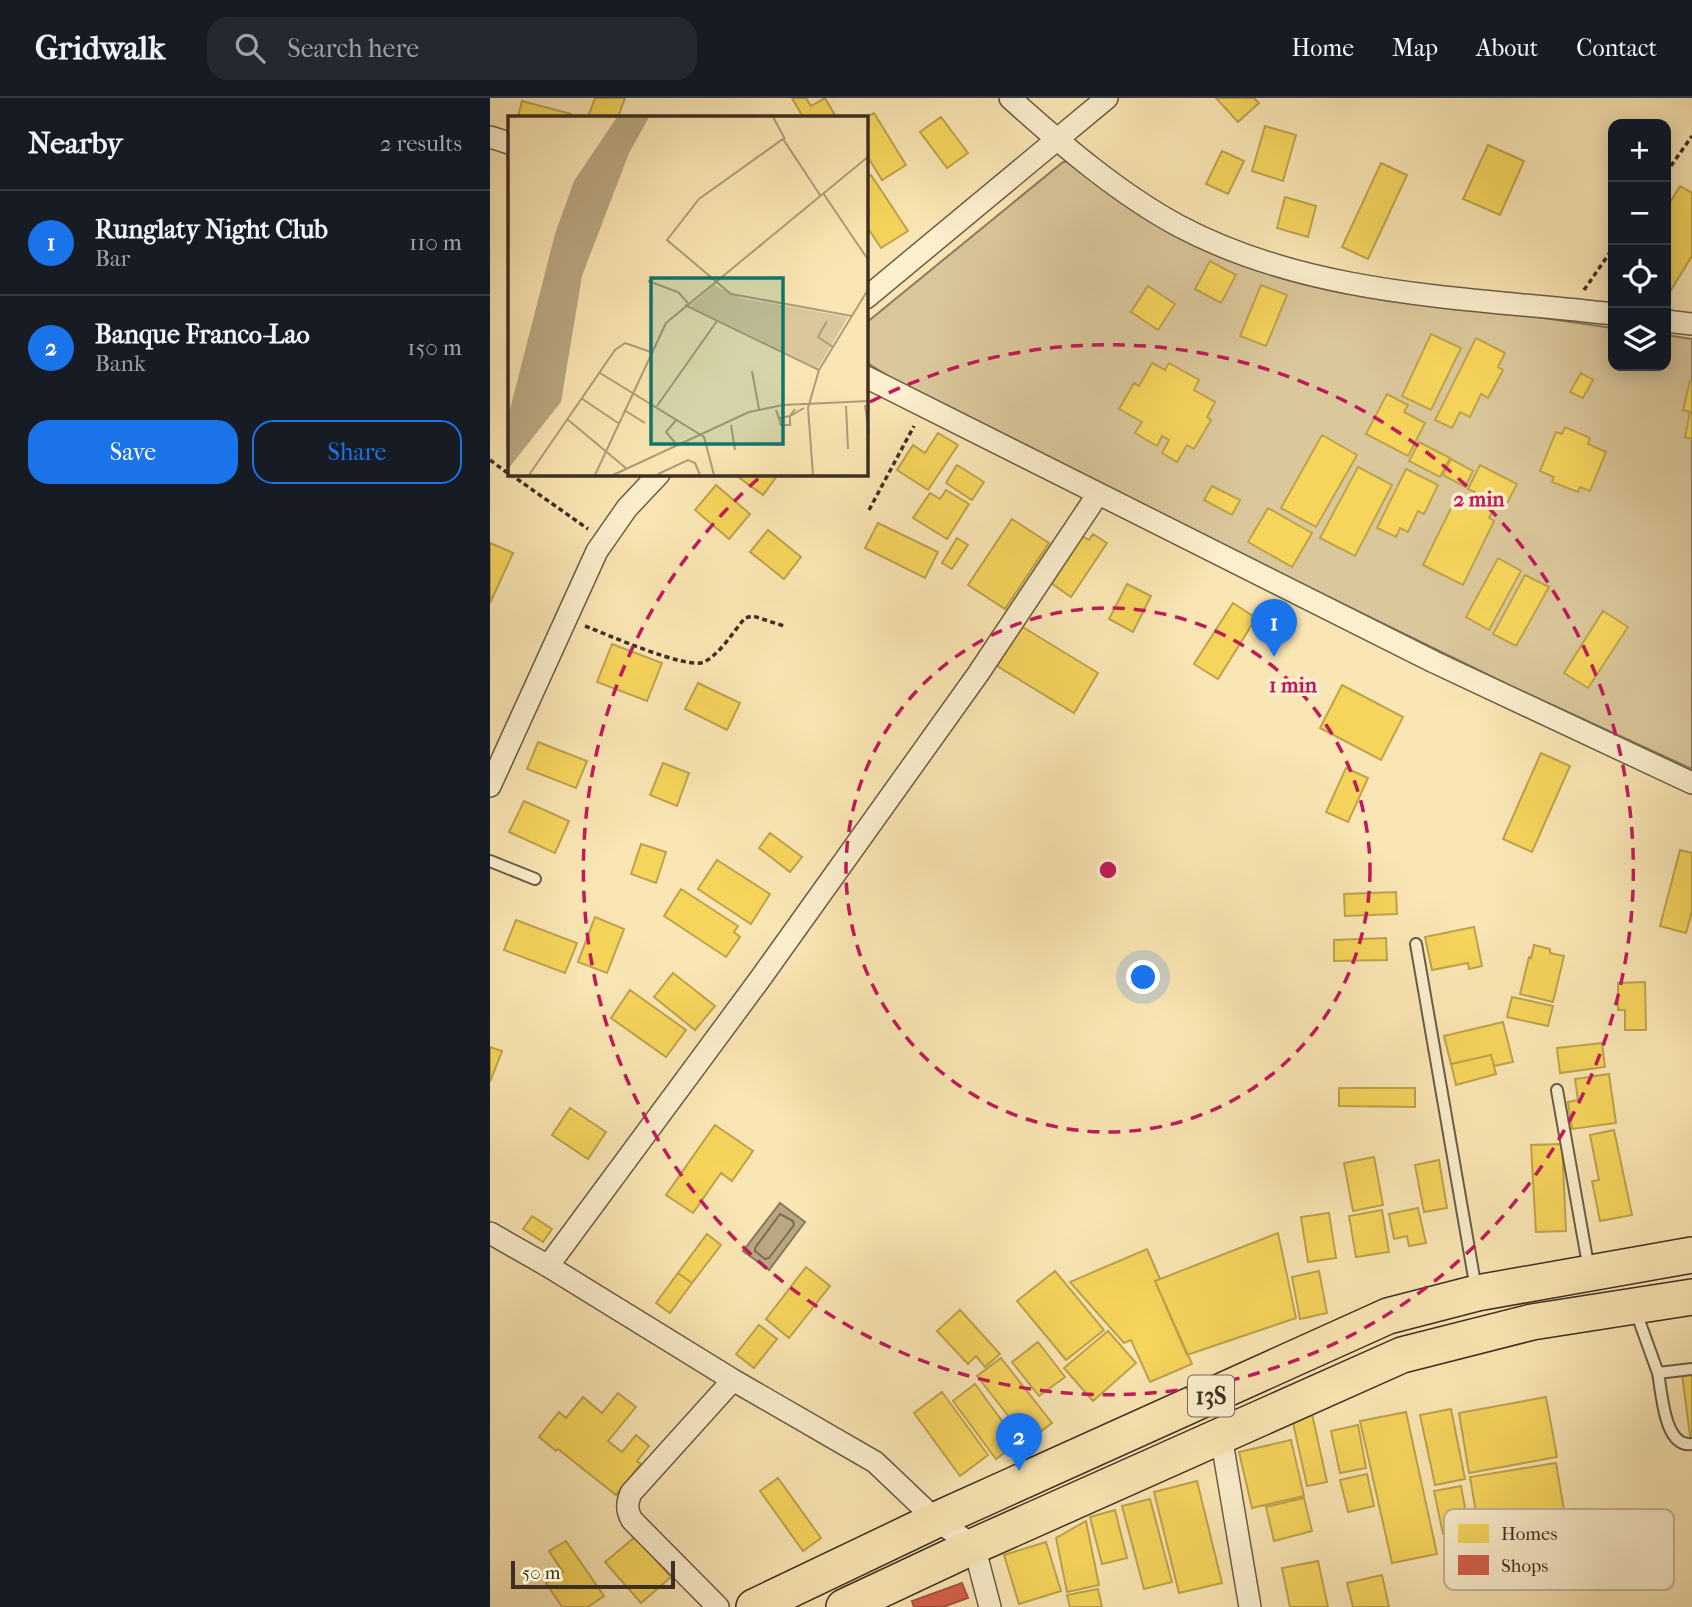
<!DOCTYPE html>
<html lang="en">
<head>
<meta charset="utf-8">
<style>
	body { margin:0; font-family:"IM FELL French Canon",serif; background:#242831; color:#f1f3f6 }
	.controls { position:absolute; right:21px; top:21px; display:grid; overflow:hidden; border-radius:14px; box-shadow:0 4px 18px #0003 }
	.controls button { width:63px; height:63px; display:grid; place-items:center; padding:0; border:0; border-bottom:2px solid #363941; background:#171b24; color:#f1f3f6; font:35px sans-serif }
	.scale { position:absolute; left:21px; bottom:18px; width:164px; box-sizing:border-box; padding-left:7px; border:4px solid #3d2f22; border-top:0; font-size:19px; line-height:24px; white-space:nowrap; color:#3d2f22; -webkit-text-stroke:5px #fcefce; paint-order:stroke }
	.you { position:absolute; left:654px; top:880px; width:24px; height:24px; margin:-18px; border:5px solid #fff; border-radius:50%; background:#1a73e8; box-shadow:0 0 0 10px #1a73e833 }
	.badge { display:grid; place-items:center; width:46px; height:46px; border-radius:50%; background:#1a73e8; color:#fff; font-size:23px; font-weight:700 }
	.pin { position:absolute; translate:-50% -58px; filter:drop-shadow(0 2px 4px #0008) }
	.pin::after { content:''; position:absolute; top:37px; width:24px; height:21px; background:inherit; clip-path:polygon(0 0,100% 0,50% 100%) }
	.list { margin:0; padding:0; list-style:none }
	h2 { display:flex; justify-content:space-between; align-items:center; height:91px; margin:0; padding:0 28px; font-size:30px }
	h2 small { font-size:23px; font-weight:400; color:#9ea1a6 }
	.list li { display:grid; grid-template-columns:46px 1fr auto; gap:21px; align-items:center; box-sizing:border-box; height:105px; padding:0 28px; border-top:2px solid #363941 }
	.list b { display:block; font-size:26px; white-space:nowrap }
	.list p { margin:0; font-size:23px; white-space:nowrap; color:#9ea1a6 }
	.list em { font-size:23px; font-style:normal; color:#9ea1a6 }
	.actions { display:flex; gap:14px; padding:21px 28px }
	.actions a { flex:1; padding:16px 0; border:2px solid #1a73e8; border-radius:21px; text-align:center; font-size:24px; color:#1a73e8 }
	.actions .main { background:#1a73e8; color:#fff }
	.icon { flex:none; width:38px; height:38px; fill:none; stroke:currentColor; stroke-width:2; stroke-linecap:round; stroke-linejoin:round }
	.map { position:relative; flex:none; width:1202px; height:1509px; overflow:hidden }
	header { display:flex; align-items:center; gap:42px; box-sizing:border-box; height:98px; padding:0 35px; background:#171b24; border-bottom:2px solid #363941 }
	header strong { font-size:33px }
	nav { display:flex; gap:38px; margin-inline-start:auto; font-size:24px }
	.search { width:490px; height:63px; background:#242831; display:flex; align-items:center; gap:18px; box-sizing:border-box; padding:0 24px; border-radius:21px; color:#9ea1a6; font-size:26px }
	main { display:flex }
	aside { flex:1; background:#171b24 }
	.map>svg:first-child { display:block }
	.green { fill:#dac79b; stroke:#8c7b5e; stroke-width:2 }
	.water { fill:#baa882; stroke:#88785c; stroke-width:2 }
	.homes { fill:#f6d55c; stroke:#bea34b; stroke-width:2 }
	.shops { fill:#d6604d; stroke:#a85140; stroke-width:2 }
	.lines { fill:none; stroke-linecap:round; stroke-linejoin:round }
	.shore { stroke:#7c6c52; stroke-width:2 }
	.service-casing { stroke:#6c5d46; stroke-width:14 }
	.minor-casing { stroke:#6c5d46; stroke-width:24 }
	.trunk-casing { stroke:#3d2f22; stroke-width:38 }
	.path { stroke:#3d2f22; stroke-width:3.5; stroke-dasharray:5 3.5; stroke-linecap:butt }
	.service { stroke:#fcefce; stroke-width:10 }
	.minor { stroke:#fcefce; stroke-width:21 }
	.trunk { stroke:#fae6b4; stroke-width:35 }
	.ring { fill:none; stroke:#c2185b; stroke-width:3.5; stroke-dasharray:12 9 }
	.labels { text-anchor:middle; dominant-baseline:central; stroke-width:7; stroke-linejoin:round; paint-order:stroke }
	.shield { fill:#fcefce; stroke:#766956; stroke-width:2 }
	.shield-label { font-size:24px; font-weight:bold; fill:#3d2f22 }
	.inset-road { fill:none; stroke:#ae9d7a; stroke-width:2 }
	.view { fill:#0f766e; fill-opacity:0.15; stroke:#0f766e; stroke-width:3.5 }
	.inset-edge { fill:none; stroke:#3d2f22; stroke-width:3.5 }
	.key { fill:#fcefce; stroke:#c3b59a; stroke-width:2 }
	.key-label { font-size:19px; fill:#3d2f22 }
	.centre { fill:#c2185b; stroke:#fcefce; stroke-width:3.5 }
	.ring-label { font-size:21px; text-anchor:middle; font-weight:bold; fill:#c2185b; stroke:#fcefce; stroke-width:7; stroke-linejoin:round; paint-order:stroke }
</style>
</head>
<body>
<header>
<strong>Gridwalk</strong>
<div class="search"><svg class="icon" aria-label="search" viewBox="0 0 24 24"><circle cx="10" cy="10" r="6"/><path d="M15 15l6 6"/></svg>Search here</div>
<nav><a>Home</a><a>Map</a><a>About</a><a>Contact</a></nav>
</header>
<main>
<aside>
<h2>Nearby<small>2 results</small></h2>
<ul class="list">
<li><span class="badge">1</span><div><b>Runglaty Night Club</b><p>Bar</p></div><em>110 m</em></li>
<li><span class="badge">2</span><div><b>Banque Franco-Lao</b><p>Bank</p></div><em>150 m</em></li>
</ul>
<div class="actions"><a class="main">Save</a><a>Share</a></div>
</aside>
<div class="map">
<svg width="1202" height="1509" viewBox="0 0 1202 1509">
	<rect width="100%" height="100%" fill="#fae6b4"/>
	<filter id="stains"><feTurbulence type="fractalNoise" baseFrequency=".00286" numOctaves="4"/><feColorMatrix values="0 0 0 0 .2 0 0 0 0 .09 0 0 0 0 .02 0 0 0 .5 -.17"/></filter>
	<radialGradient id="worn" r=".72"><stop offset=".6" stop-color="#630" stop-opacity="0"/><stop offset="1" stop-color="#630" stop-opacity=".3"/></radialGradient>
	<path class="green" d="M580,63L713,151L814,186L1123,230V268H1176V237L1202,241V671L1019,587L441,305L376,264V225L573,64Z"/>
	<path class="water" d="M290,1105L315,1124L279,1172L253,1153Z"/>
	<path class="homes" d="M105,0H135L128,19H98Z
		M302,0H316L321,8L335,0L346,19H313Z
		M726,0H764L769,5L748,24Z
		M32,3L81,16L80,19H28Z
		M384,15L416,67L392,82L376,56V19Z
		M451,19L478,55L457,70L430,34Z
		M775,28L806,37L793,83L762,73Z
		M998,47L1034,63L1010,117L973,101Z
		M732,53L754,63L738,96L716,86Z
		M891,65L917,77L878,161L852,149Z
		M381,77L418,133L391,150L376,127V80Z
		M1190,88L1202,95V158L1176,200V111Z
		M795,99L826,108L818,139L787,130Z
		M720,163L746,177L731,205L705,191Z
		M771,187L797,197L776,248L750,238Z
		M658,188L685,206L668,232L641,214Z
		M941,236L971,250L941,312L912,298Z
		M986,240L1015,255L1008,269L1013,272L998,300L991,296L980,319L970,314L962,330L945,322Z
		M662,265L675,272L679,265L709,282L704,292L725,304L717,319L721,322L704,351L697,347L687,364L672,355L679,342L672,338L667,348L645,335L652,324L629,311L644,285L649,288Z
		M1091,275L1103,282L1093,300L1080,294Z
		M1200,283H1202V341L1195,339L1200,314L1193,312Z
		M897,296L918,307L914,314L935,325L918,358L876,336Z
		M1075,329L1100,340L1098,346L1116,354L1100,393L1090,389L1088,394L1062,384L1064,379L1050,373L1066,334L1072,336Z
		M448,335L468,347L438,392L407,372L423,347L435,355Z
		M832,337L867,357L826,429L791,410Z
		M929,344L960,360L950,379L919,363Z
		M961,361L983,373L975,389L953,377Z
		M467,367L494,384L482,402L456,385Z
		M990,367L1027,386L1015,409L978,391Z
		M868,369L902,387L865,458L830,440Z
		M916,371L948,387L934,416L928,413L918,434L910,430L906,439L887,430Z
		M244,376H284L287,378L273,397Z
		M226,387L260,416L239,441L205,412Z
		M722,388L750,402L742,417L714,402Z
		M456,392L479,406L457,441L423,420L440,395L450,401Z
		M979,399L1004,411L999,420L1004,423L973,487L933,467L965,402L975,407Z
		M778,410L822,435L802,469L758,444Z
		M522,421L559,445L515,511L478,487Z
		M388,425L448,454L435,480L375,450Z
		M278,432L311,459L294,481L260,454Z
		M603,436L617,445L581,499L561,485L592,438L599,442Z
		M467,440L478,447L462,471L452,465Z
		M0,445L23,455L0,505Z
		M1008,460L1031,473L999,532L976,519Z
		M1035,477L1059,489L1026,548L1003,536Z
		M637,486L661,498L643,534L619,521Z
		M743,505L766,520L728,581L704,566Z
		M1113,513L1138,529L1098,590L1074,575Z
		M531,528L608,575L584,615L507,568Z
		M122,546L172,565L157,603L107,584Z
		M208,585L250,605L237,632L195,611Z
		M852,587L913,619L891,662L830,630Z
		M48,644L97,663L86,690L37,671Z
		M1051,655L1080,668L1042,754L1013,741Z
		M173,665L199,675L187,708L160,697Z
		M856,670L878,680L858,724L836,714Z
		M34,703L79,723L65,755L19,734Z
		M280,735L312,759L300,774L269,750Z
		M151,746L176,754L166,785L141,776Z
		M1190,752L1202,755V813L1196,835L1170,828Z
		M227,762L280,796L261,826L208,791Z
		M191,791L248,828L244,834L250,839L236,859L174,818Z
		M906,794L907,816L855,818L854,796Z
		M105,819L134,831L117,875L88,864Z
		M26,822L87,845L75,875L14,852Z
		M984,829L992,868L979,871L978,865L942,872L935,839Z
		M896,840L897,862L844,863V842Z
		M1044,847L1060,851V855L1074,858L1063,904L1030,896L1039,859L1041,860Z
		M183,875L225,908L205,932L164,899Z
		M1155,884L1156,932H1135V912H1128V885Z
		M140,892L196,932L176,959L121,920Z
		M1022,899L1063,908L1058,928L1017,919Z
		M1013,924L1023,964L1004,968L1001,957L961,966L954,938Z
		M1112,945L1115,969L1070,975L1067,950Z
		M0,949L12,953L0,984Z
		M1001,957L1006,976L966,987L961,966Z
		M1119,976L1126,1025L1082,1031L1078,1004L1088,1002L1085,981Z
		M849,990H925V1009L849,1008Z
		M80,1010L116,1034L98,1061L62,1037Z
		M225,1027L263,1053L242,1083L231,1075L203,1115L176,1097Z
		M1124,1032L1142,1117L1110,1123L1102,1083L1109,1082L1100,1037Z
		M1072,1046L1076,1133L1046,1134L1041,1047Z
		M884,1059L893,1107L863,1113L854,1065Z
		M949,1062L957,1110L934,1114L925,1067Z
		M928,1110L936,1145L919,1148L917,1138L904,1141L899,1116Z
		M892,1112L899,1154L866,1159L859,1118Z
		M839,1115L846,1160L818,1164L811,1119Z
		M42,1118L62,1131L53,1144L33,1131Z
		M788,1135L806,1220L697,1257L665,1183Z
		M217,1136L231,1147L202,1185L188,1175Z
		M657,1151L670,1181L665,1183L702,1266L660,1284L641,1242L634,1245L580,1184Z
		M316,1169L340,1188L299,1240L276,1221Z
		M565,1173L614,1232L576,1262L527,1203Z
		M829,1173L837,1215L810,1221L802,1179Z
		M188,1175L202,1185L180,1215L166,1205Z
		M470,1212L510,1256L495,1269L486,1258L478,1266L447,1233Z
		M269,1227L287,1241L264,1270L246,1256Z
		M618,1233L646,1265L603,1303L574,1270Z
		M548,1244L575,1279L549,1298L522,1264Z
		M511,1260L562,1325L538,1343L487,1278Z
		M1202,1275V1338H1200L1192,1276Z
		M485,1286L528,1345L506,1361L463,1303Z
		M452,1294L498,1357L470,1378L424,1315Z
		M128,1295L146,1309L118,1343L132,1354L146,1337L159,1348L147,1363L151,1366L126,1397L68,1351L66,1353L49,1339L69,1314L76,1320L93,1299L112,1315Z
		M1056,1299L1067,1359L979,1375L969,1315Z
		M961,1311L975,1381L945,1387L930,1317Z
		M916,1314L947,1456L902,1465L870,1323Z
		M822,1316L837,1384L817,1388L802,1320Z
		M868,1327L876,1370L850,1375L841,1333Z
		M801,1342L814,1398L762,1410L749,1354Z
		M1066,1365L1079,1441L993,1456L980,1379Z
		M877,1376L884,1408L858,1414L850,1382Z
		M288,1380L331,1440L313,1453L270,1393Z
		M707,1383L732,1485L689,1495L664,1394Z
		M971,1388L979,1431L953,1436L944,1393Z
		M814,1400L822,1433L784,1443L776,1409Z
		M660,1401L682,1484L654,1491L632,1408Z
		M625,1412L637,1460L612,1466L600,1419Z
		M596,1423L609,1487L577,1494L566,1440Z
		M145,1439L181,1479L151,1505L115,1464Z
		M76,1443L114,1498L98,1509H72L56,1485L73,1474L59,1453Z
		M556,1444L571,1493L529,1506L514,1457Z
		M828,1463L838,1509H800L792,1470Z
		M892,1477L899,1509H863L857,1485Z
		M608,1491L612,1509H580L577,1497Z"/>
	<path class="shops" d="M472,1485L478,1500L453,1509H424L422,1503Z"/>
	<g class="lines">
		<path class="shore" d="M290,1116L303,1123L304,1127L279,1160L275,1161L265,1153V1150Z"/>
		<g class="service-casing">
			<path id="service" d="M0,763L45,781
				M926,846L986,1191
				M1067,992L1099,1172
				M1146,1214L1168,1275L1202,1271
				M1168,1275C1172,1295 1174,1350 1202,1346"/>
		</g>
		<g class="minor-casing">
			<path id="minor" d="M520,0C571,46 628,95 689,128C823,199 977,199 1123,216
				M0,39L19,45
				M376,200L617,0
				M1176,223L1202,226
				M376,279L944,564L1202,685
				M0,688L107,453L137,410L169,376
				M0,1135L58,1168L243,1282L385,1364L446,1422L484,1448L500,1509
				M58,1168L270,881L488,576L608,396
				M731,1338L760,1509
				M228,1509L142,1422C136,1412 137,1405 141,1395L243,1282"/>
		</g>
		<g class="trunk-casing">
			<path id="trunk" d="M264,1509L446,1422L898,1218L987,1195L1202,1157
				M354,1509L484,1448L912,1257L1042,1224L1202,1199"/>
		</g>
		<path class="path" d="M1176,75L1202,38
			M1094,192L1123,150
			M0,362L19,376
			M20,376L98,431
			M379,412L424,328
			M95,528C116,536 197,572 214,564C230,556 243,534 255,520L263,518L294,528"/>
		<use href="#service" class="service"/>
		<use href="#minor" class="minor"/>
		<use href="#trunk" class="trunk"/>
	</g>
	<g class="ring">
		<circle cx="618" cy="772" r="262"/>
		<path d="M380 304A525 525 0 1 1 270 379"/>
	</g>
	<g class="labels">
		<rect class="shield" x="698" y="1277.5" width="46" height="41" rx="5"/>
		<g class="shield-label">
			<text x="721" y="1298">13S</text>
		</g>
	</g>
	<g transform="translate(18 18)">
		<rect width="360" height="360" fill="#fae6b4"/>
		<path d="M206,169L232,182L340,201L310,252L182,190Z" fill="#dac79b"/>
		<path d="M109,1H141L121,37L74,160L53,286L0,353V301L47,118L66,65Z" fill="#baa882"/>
		<path class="inset-road" d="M265,1L277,23M315,77L361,145M312,79L275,23L191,83L159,124L223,178L344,200M140,165L170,176L180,187M177,189L311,254M319,205L310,221L325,231M244,255L251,293M92,257L196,321L206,359M73,282L110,307M357,289L361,318M149,290L209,205M338,290L340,333M116,294L137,307M268,294L271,302L282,300L287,293M271,302L273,309H282V300L296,292M59,303L119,353M223,309L227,334M169,329L158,316L169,303M150,358L180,344L187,347L192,359M21,359L107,234L117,227L143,236M87,359L158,207L361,40M105,359L241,296L275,289L361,285M305,359L300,292L311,254L361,172"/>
		<path class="view" d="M143,162H275V328H143Z"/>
		<rect width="360" height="360" class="inset-edge"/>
	</g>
	<rect x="954" y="1411" width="230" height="81" rx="10" class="key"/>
	<rect x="968" y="1426" width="31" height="19" fill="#f6d55c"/>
	<rect x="968" y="1457" width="31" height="20" fill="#d6604d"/>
	<g class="key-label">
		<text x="1011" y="1442">Homes</text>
		<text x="1011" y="1474">Shops</text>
	</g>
	<circle cx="618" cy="772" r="10" class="centre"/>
	<g class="ring-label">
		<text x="989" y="408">2 min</text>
		<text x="803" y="594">1 min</text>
	</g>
	<rect width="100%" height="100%" filter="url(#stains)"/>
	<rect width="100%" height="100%" fill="url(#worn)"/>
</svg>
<div class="controls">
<button>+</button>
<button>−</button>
<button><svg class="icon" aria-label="locate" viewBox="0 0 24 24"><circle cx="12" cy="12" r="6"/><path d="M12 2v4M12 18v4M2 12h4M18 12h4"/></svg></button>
<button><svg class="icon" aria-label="layers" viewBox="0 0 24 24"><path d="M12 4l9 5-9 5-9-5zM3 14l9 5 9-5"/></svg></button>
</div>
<div class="scale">50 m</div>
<div class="you"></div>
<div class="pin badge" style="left:784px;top:559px">1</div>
<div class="pin badge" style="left:529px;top:1373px">2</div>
</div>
</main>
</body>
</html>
